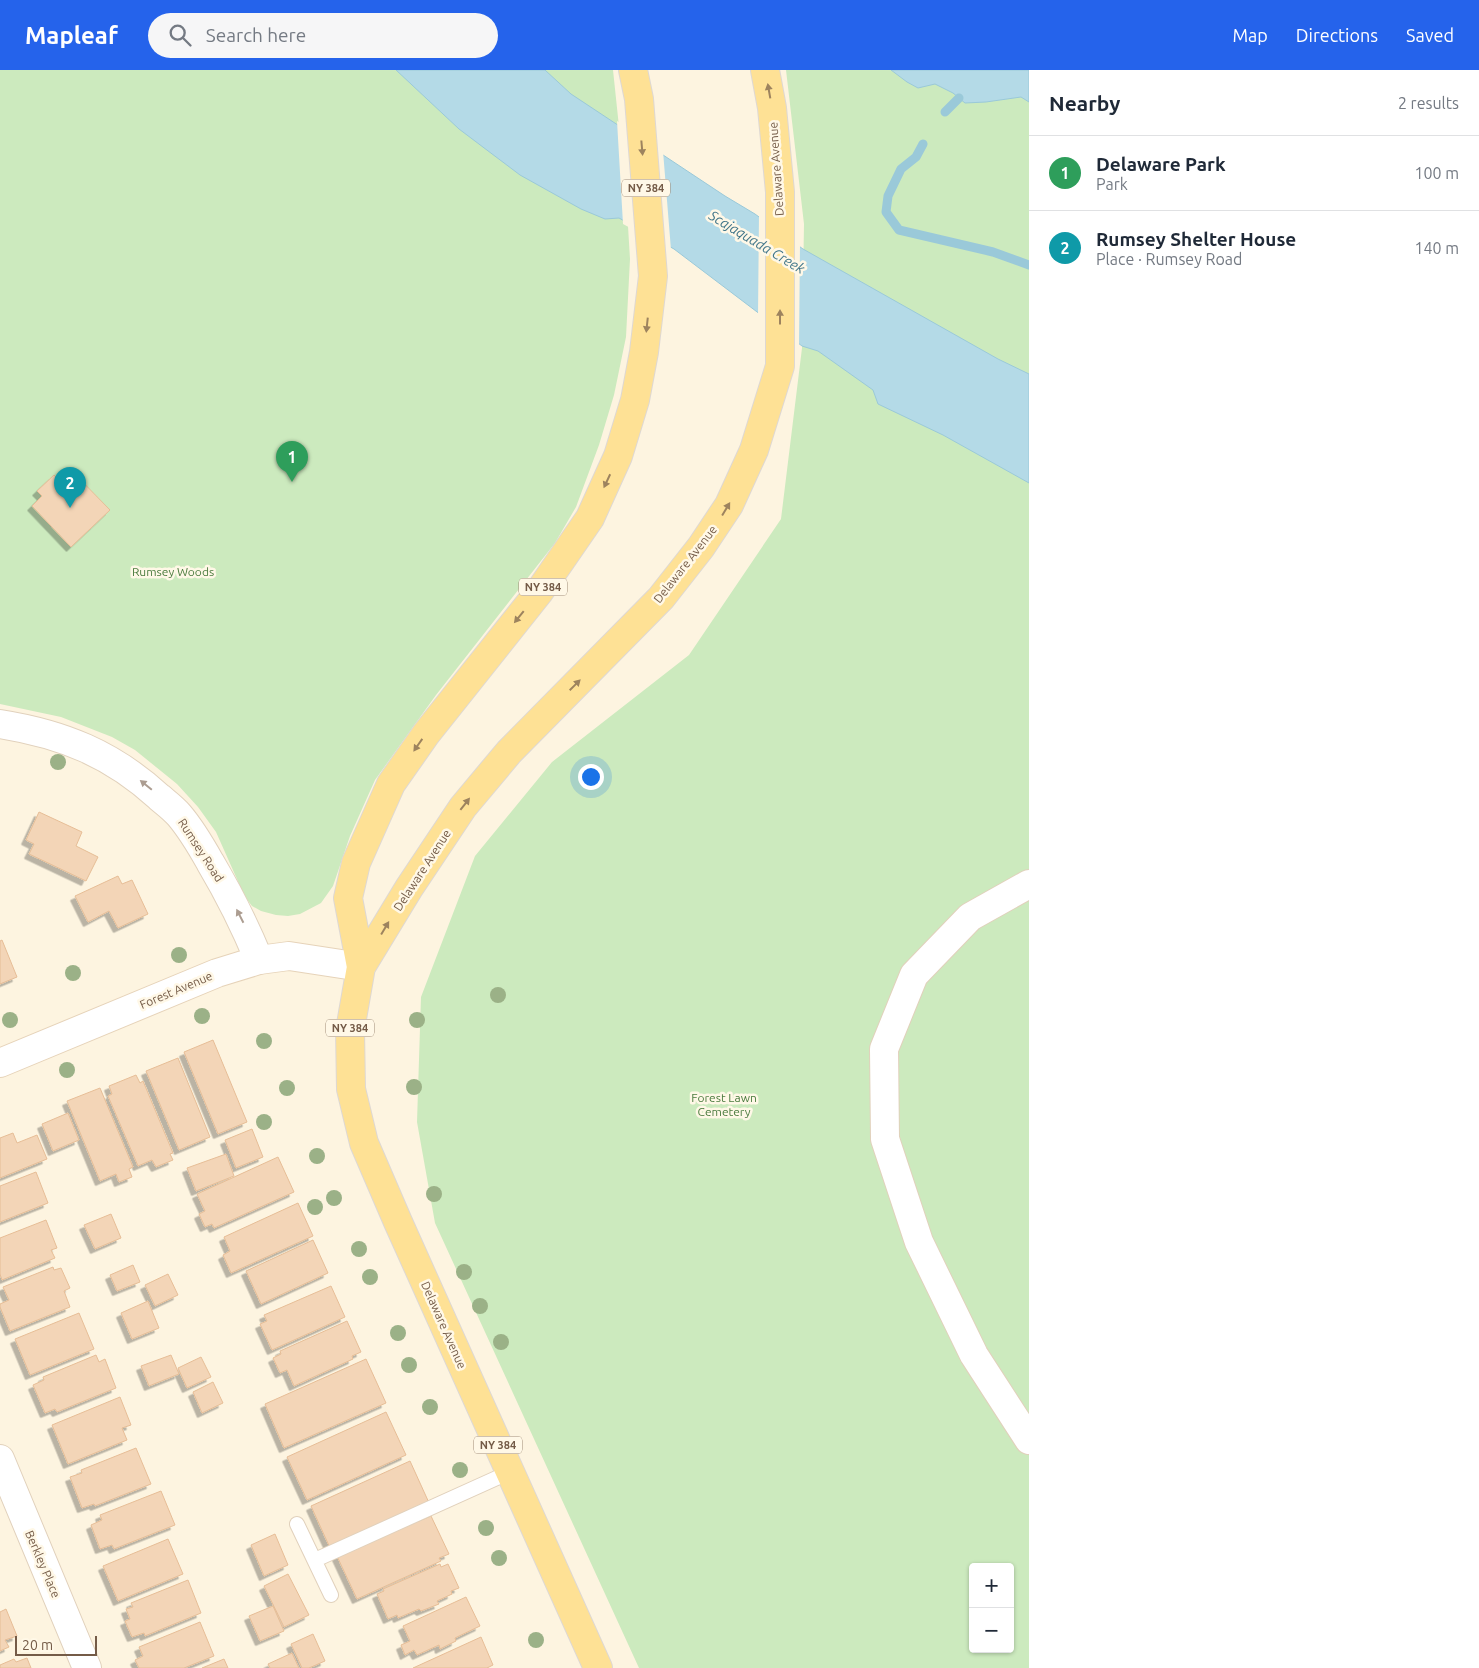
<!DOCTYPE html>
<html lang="en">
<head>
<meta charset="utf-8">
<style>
	body { margin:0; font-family:Ubuntu,sans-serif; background:#f6f6f7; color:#1f2937 }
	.controls { position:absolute; right:15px; bottom:15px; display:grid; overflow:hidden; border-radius:5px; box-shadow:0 1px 4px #0004 }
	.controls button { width:45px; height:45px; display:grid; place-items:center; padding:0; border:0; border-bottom:1px solid #e0e1e3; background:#fff; color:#1f2937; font:25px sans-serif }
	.scale { position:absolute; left:15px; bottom:12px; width:82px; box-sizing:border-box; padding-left:5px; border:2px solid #745b47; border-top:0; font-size:14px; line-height:18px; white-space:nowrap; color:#745b47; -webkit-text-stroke:4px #fff8e7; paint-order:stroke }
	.you { position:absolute; left:590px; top:706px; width:18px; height:18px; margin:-12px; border:4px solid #fff; border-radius:50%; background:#1a73e8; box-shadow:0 0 0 8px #1a73e833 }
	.badge { display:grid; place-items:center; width:32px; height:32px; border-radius:50%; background:#2563eb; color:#fff; font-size:16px; font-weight:700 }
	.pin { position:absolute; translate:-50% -41px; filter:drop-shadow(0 1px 2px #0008) }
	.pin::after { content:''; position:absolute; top:26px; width:18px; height:15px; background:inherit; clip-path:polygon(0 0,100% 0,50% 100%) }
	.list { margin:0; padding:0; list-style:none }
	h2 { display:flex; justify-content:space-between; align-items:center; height:65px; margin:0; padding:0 20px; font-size:21px }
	h2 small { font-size:16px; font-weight:400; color:#747a83 }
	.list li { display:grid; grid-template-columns:32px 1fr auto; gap:15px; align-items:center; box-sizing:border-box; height:75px; padding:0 20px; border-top:1px solid #e0e1e3 }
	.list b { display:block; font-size:19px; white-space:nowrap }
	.list p { margin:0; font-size:16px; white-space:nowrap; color:#747a83 }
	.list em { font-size:16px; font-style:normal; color:#747a83 }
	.icon { flex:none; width:28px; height:28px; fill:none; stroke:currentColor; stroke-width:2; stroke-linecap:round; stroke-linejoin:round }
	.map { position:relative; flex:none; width:1029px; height:1598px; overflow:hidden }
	header { display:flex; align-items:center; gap:30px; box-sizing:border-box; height:70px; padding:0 25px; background:#2563eb; color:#fff }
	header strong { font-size:24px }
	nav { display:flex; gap:28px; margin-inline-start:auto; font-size:18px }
	.search { width:350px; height:45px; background:#f6f6f7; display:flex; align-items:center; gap:12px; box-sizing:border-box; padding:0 18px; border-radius:28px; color:#747a83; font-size:19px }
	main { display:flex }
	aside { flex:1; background:#fff }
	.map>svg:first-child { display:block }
	.green { fill:#cceabe; fill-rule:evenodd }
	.water { fill:#b4dae7; stroke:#9ac9d9 }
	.pier { fill:#fdf4e0 }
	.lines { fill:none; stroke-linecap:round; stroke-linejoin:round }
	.stream { stroke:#9ac9d9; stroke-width:9 }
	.building { fill:#f3d5b7; stroke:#e6bd96; filter:url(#shadow) }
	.lane-casing { stroke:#e1d1bc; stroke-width:16 }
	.street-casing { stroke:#e1d1bc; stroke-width:30 }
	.secondary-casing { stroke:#e6d3b9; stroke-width:30 }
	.primary-casing { stroke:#ded8d3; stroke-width:30 }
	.lane { stroke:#fff; stroke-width:14 }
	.street { stroke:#fff; stroke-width:28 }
	.secondary { stroke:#fff; stroke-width:28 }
	.primary { stroke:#fee195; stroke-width:28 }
	.tree { fill:#9bb187 }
	.oneway { fill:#9d835e }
	.oneway2 { fill:#ac9d91 }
	.labels { text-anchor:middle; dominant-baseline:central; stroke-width:5; stroke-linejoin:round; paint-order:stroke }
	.shield { fill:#fff8e7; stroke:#9e8a77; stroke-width:1 }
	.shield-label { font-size:11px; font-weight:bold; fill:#745b47 }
	.street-label { font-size:12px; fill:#745b47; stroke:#fff8e7 }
	.park-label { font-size:12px; fill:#4b7b3e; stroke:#fff8e7 }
	.water-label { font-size:14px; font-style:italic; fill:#407589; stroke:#fff8e7 }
</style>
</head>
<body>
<header>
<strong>Mapleaf</strong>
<div class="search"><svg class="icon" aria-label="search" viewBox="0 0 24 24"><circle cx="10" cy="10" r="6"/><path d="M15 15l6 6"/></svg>Search here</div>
<nav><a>Map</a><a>Directions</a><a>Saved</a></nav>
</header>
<main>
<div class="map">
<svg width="1029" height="1598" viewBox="0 0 1029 1598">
	<defs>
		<filter id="shadow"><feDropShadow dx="-4.5" dy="4.5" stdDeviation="0" flood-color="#0004"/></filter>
	</defs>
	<rect width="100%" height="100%" fill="#fdf4e0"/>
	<path class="green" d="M0,0H613L626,123L630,189L626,267L614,325L599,375L576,437L555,473L436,625L375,710L350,766L333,816L321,833L300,844L288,846L276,845L261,841L252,836L245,827L216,762L198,737L177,714L135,680L112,667L61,647L0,634Z
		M786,0H1029V1598H639L435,1153L417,1052L421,927L475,786L552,692L689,585L781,449L802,278L804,154ZM973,1497H1010V1579H973Z"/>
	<path class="water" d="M396,0H545L571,24L725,126L755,144L803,179L998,289L1029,304V413L943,365L878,334L873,320L818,281L802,276L674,179L619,148L605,149L581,139L520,105L459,59Z
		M891,0H1029V32L1021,27L986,32L965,33L953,23L935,14L918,18L907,12Z"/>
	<path class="pier" d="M617,51L663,81L671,180L623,154Z
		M759,144L800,174L799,276L758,246Z"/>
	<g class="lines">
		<path class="stream" d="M945,42L959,28
			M923,74L916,87L901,99L888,126L886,142L899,160L993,182L1029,195"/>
	</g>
	<path class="building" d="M70,399L110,440L71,477L32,436L42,426L37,421L54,405L59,410Z
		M39,742L82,762L76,776L98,787L86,811L29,784L34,774L26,770Z
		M118,806L122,814L132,810L148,844L118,858L109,841L88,852L75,826Z
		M2,870L17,907L0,914V871Z
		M213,970L247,1052L218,1064L184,982Z
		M178,988L210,1067L179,1080L146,1001Z
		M136,1005L140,1013L143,1011L173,1083L170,1084L173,1090L156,1097L152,1090L138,1096L108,1026L112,1024L109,1016Z
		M100,1018L133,1097L129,1099L132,1107L119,1112L116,1104L100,1111L67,1031Z
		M68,1043L79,1070L53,1081L42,1054Z
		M252,1059L263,1087L236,1098L225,1070Z
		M13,1063L17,1073L37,1065L47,1089L0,1108V1068Z
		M226,1084L234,1106L196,1121L187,1098Z
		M278,1087L294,1122L214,1158L212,1154L205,1157L199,1144L205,1141L197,1124Z
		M36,1102L48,1133L0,1152V1116Z
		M298,1133L313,1166L231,1203L223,1185L230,1181L224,1167Z
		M111,1144L121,1168L95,1179L84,1155Z
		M46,1150L57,1178L51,1180L55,1188L2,1210L0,1204V1168Z
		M313,1170L328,1203L261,1234L246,1201Z
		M133,1195L140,1212L117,1221L110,1205Z
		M53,1197L54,1200L61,1198L70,1218L64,1221L70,1237L10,1261L0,1237V1234L9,1230L3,1217Z
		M168,1204L178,1225L155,1236L145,1215Z
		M331,1216L345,1247L272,1280L260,1254L267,1251L264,1245Z
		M148,1231L159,1258L132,1269L121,1243Z
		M79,1243L94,1279L30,1305L15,1269Z
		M347,1251L361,1282L352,1286L353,1289L294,1316L287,1300L280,1303L273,1288L281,1284L280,1281Z
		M96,1285L99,1292L105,1289L116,1318L57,1342L55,1339L45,1343L33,1315L44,1310L43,1307Z
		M171,1285L179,1304L149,1316L141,1296Z
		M201,1287L211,1307L187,1318L178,1298Z
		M366,1289L386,1333L284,1378L265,1334Z
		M213,1312L223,1333L202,1343L193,1322Z
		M120,1327L131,1355L122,1358L127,1370L68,1394L52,1355Z
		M386,1342L406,1385L307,1430L287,1387Z
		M136,1378L151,1414L95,1436L94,1434L82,1438L70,1407L82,1403L81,1400Z
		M410,1391L430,1435L331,1480L311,1436Z
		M161,1421L175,1455L114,1479L112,1475L100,1479L91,1455L102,1450L100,1445Z
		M431,1446L449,1484L439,1488L441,1491L357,1529L336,1484L418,1447L419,1451Z
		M275,1464L288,1495L264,1506L251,1475Z
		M168,1469L183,1504L118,1531L103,1496Z
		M440,1494L441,1497L448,1494L459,1518L451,1521L452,1524L437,1531L439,1534L421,1541L419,1539L398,1548L397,1545L388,1549L377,1524L384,1521L383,1519Z
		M288,1504L309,1545L284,1557L264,1516Z
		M188,1510L201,1543L145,1566L144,1563L132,1567L125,1551L130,1549L126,1539L133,1537L131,1533Z
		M466,1527L480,1556L455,1568L456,1571L440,1579L439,1575L417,1585L414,1580L405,1585L401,1575L410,1571L403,1556Z
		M273,1536L284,1561L260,1571L249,1546Z
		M6,1539L17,1566L5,1570L9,1577L0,1581V1542Z
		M200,1552L214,1586L184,1598H139L135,1590L143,1586L139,1577Z
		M313,1564L325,1591L309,1598H302L291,1574Z
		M481,1567L493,1595L487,1598H413Z
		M292,1583L299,1598H270L268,1594Z
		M27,1588L31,1598H0V1595L14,1589L16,1592Z
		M224,1589L228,1598H202Z"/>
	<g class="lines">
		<g class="lane-casing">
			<path id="lane" d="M297,1454L331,1525
				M315,1490L510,1402"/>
		</g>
		<g class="street-casing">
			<path id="street" d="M0,654C63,664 112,684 159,727C166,733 173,738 179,745C191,759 201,776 210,792C229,824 245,856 259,890
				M1029,814L970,847L914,905L884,979L885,1069L919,1172L974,1285L1029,1370
				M0,1389L87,1598"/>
		</g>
		<g class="secondary-casing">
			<path id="secondary" d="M0,993L217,903L259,890L289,886L361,897"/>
		</g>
		<g class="primary-casing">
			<path id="primary" d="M361,897L348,828L356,793L391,714L426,664L539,522L590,448L618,386L635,330L644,282L653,206L639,29L633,0
				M598,1598L398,1152L364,1073L351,1019L350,960L361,897L409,818L463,737L509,682L661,528L701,477L729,435L754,380L780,296V122L772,38L765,0"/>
		</g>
		<use href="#lane" class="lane"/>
		<use href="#street" class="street"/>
		<use href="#secondary" class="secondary"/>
		<use href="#primary" class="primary"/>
	</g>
	<g class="tree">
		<circle cx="58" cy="692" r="8"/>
		<circle cx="179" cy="885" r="8"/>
		<circle cx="73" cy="903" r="8"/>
		<circle cx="498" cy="925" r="8"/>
		<circle cx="202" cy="946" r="8"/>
		<circle cx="10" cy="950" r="8"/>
		<circle cx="417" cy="950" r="8"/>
		<circle cx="264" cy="971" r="8"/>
		<circle cx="67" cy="1000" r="8"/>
		<circle cx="414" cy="1017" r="8"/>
		<circle cx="287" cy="1018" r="8"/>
		<circle cx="264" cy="1052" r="8"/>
		<circle cx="317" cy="1086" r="8"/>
		<circle cx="434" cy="1124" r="8"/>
		<circle cx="334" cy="1128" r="8"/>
		<circle cx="315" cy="1137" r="8"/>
		<circle cx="359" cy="1179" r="8"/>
		<circle cx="464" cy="1202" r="8"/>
		<circle cx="370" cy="1207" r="8"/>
		<circle cx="480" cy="1236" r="8"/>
		<circle cx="398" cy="1263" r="8"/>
		<circle cx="501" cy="1272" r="8"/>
		<circle cx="409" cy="1295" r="8"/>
		<circle cx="430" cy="1337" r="8"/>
		<circle cx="460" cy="1400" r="8"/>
		<circle cx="486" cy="1458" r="8"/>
		<circle cx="499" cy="1488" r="8"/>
		<circle cx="536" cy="1570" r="8"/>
	</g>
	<defs><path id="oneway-solid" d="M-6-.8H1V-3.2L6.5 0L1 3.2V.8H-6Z" transform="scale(1.25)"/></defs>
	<g class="oneway">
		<use href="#oneway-solid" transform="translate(769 21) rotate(-100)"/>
		<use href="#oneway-solid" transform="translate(642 78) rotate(85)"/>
		<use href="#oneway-solid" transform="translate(780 247) rotate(-90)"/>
		<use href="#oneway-solid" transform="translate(647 255) rotate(96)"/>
		<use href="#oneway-solid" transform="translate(607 411) rotate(115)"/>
		<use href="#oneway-solid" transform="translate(726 439) rotate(-59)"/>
		<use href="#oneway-solid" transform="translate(519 547) rotate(129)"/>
		<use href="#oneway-solid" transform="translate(575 615) rotate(-45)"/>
		<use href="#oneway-solid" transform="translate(418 675) rotate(125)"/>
		<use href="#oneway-solid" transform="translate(465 734) rotate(-52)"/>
		<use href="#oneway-solid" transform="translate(385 858) rotate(-59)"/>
	</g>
	<g class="oneway2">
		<use href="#oneway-solid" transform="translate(146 715) rotate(-141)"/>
		<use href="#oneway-solid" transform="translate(240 846) rotate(-117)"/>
	</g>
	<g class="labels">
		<g class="shield">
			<rect x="622" y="109.5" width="48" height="17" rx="4"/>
			<rect x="519" y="508.5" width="48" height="17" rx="4"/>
			<rect x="326" y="949.5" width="48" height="17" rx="4"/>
			<rect x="474" y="1366.5" width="48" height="17" rx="4"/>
		</g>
		<g class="shield-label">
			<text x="646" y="118">NY 384</text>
			<text x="543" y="517">NY 384</text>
			<text x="350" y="958">NY 384</text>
			<text x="498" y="1375">NY 384</text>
		</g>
		<g class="street-label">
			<text transform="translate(776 99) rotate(-94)">Delaware Avenue</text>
			<text transform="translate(685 494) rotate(-52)">Delaware Avenue</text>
			<text transform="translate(201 780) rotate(57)">Rumsey Road</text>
			<text transform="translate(422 800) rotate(-57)">Delaware Avenue</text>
			<text transform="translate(176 920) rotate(-23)">Forest Avenue</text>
			<text transform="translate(444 1255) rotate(66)">Delaware Avenue</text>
			<text transform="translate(43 1494) rotate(67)">Berkley Place</text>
		</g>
		<g class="park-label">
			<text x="173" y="501">Rumsey Woods</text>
			<text x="724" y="1027">Forest Lawn<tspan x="724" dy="14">Cemetery</tspan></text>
		</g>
		<g class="water-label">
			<text transform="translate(757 172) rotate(31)">Scajaquada Creek</text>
		</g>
	</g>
</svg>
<div class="controls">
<button>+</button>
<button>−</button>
</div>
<div class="scale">20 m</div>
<div class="you"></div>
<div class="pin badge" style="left:292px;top:412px;background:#2e9e5b">1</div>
<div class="pin badge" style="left:70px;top:438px;background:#0f9aa8">2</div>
</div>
<aside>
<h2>Nearby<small>2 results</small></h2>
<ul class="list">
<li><span class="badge" style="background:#2e9e5b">1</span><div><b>Delaware Park</b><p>Park</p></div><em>100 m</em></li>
<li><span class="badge" style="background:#0f9aa8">2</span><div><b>Rumsey Shelter House</b><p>Place · Rumsey Road</p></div><em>140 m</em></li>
</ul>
</aside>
</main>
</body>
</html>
